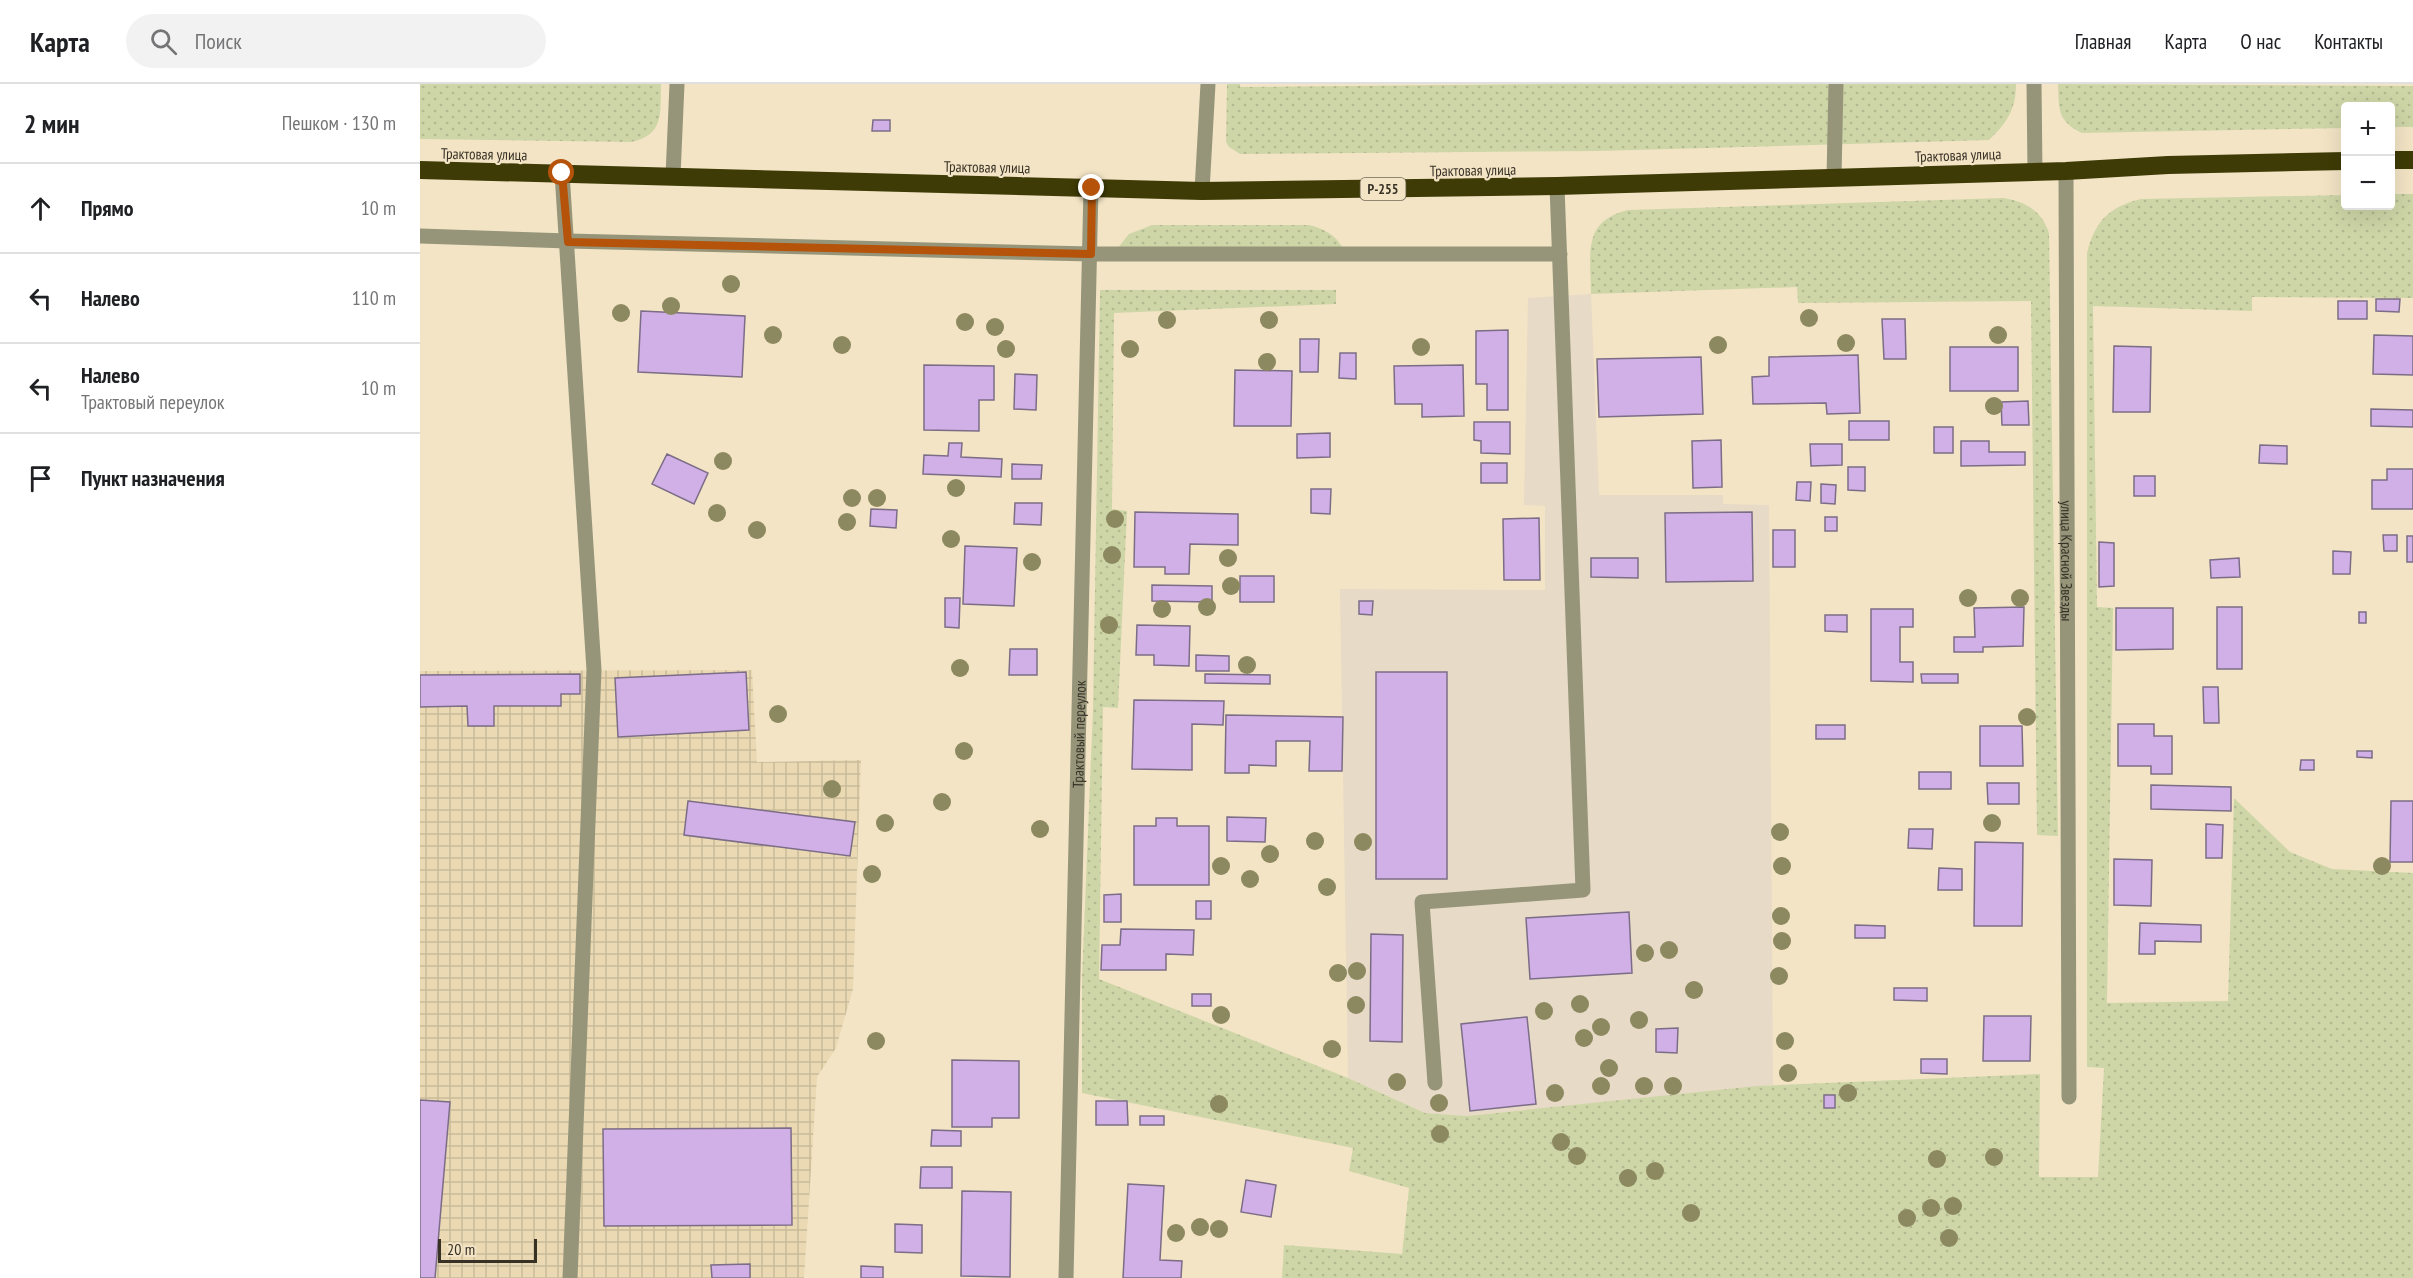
<!DOCTYPE html>
<html lang="ru">
<head>
<meta charset="utf-8">
<style>
	body { margin:0; font-family:"PT Sans Narrow",sans-serif; background:#f2f2f2; color:#202124 }
	.controls { position:absolute; right:18px; top:18px; display:grid; overflow:hidden; border-radius:6px; box-shadow:0 6px 24px #0002 }
	.controls button { width:54px; height:54px; display:grid; place-items:center; padding:0; border:0; border-bottom:2px solid #e0e0e0; background:#fff; color:#202124; font:30px sans-serif }
	.scale { position:absolute; left:18px; bottom:15px; width:99px; box-sizing:border-box; padding-left:6px; border:3px solid #383226; border-top:0; font-size:16px; line-height:21px; white-space:nowrap; color:#383226; -webkit-text-stroke:4px #f3e4c5; paint-order:stroke }
	.stop { position:absolute; width:18px; height:18px; margin:-14px; border:4px solid #b45309; border-radius:50%; background:#fff }
	.stop.end { background:#b45309; border-color:#fff; box-shadow:0 2px 6px #0008 }
	.list { margin:0; padding:0; list-style:none }
	h2 { display:flex; justify-content:space-between; align-items:center; height:78px; margin:0; padding:0 24px; font-size:26px }
	h2 small { font-size:20px; font-weight:400; color:#757577 }
	.list li { display:grid; grid-template-columns:39px 1fr auto; gap:18px; align-items:center; box-sizing:border-box; height:90px; padding:0 24px; border-top:2px solid #e0e0e0 }
	.list b { display:block; font-size:22px; white-space:nowrap }
	.list p { margin:0; font-size:20px; white-space:nowrap; color:#757577 }
	.list em { font-size:20px; font-style:normal; color:#757577 }
	.icon { flex:none; width:33px; height:33px; fill:none; stroke:currentColor; stroke-width:2; stroke-linecap:round; stroke-linejoin:round }
	.map { position:relative; flex:none; width:1993px; height:1194px; overflow:hidden }
	header { display:flex; align-items:center; gap:36px; box-sizing:border-box; height:84px; padding:0 30px; background:#fff; border-bottom:2px solid #e0e0e0 }
	header strong { font-size:28px }
	nav { display:flex; gap:33px; margin-inline-start:auto; font-size:21px }
	.search { width:420px; height:54px; background:#f2f2f2; display:flex; align-items:center; gap:15px; box-sizing:border-box; padding:0 21px; border-radius:33px; color:#757577; font-size:22px }
	main { display:flex }
	aside { flex:1; background:#fff }
	.map>svg:first-child { display:block }
	.commercial { fill:#e7dac6 }
	.industrial { fill:url(#industrial-grid) }
	.grass { fill:url(#grass-dots) }
	.building { fill:#d1afe7; stroke:#7c6d87; stroke-width:1.5 }
	.lines { fill:none; stroke-linecap:round; stroke-linejoin:round }
	.minor { stroke:#96957a; stroke-width:15 }
	.highway { stroke:#3e3b06; stroke-width:18 }
	.tree { fill:#8c885f }
	.route { stroke:#b45309; stroke-width:8 }
	.labels { text-anchor:middle; dominant-baseline:central; stroke-width:4.5; stroke-linejoin:round; paint-order:stroke }
	.shield { fill:#f3e4c5; stroke:#706756; stroke-width:1.5 }
	.shield-label { font-size:14px; font-weight:bold; fill:#383226 }
	.street-label { font-size:15px; fill:#383226; stroke:#f3e4c5 }
</style>
</head>
<body>
<header>
<strong>Карта</strong>
<div class="search"><svg class="icon" aria-label="search" viewBox="0 0 24 24"><circle cx="10" cy="10" r="6"/><path d="M15 15l6 6"/></svg>Поиск</div>
<nav><a>Главная</a><a>Карта</a><a>О нас</a><a>Контакты</a></nav>
</header>
<main>
<aside>
<h2>2 мин<small>Пешком · 130 m</small></h2>
<ul class="list">
<li><svg class="icon" aria-label="ahead" viewBox="0 0 24 24"><path d="M12 20V5M6 11l6-6 6 6"/></svg><div><b>Прямо</b></div><em>10 m</em></li>
<li><svg class="icon" aria-label="left" viewBox="0 0 24 24"><path d="M17 20v-9H6M10 6l-5 5 5 5"/></svg><div><b>Налево</b></div><em>110 m</em></li>
<li><svg class="icon" aria-label="left" viewBox="0 0 24 24"><path d="M17 20v-9H6M10 6l-5 5 5 5"/></svg><div><b>Налево</b><p>Трактовый переулок</p></div><em>10 m</em></li>
<li><svg class="icon" aria-label="arrive" viewBox="0 0 24 24"><path d="M6 21V4h12l-3 4 3 4H6"/></svg><div><b>Пункт назначения</b></div></li>
</ul>
</aside>
<div class="map">
<svg width="1993" height="1194" viewBox="0 0 1993 1194">
	<defs>
		<pattern id="industrial-grid" width="8" height="8" patternUnits="userSpaceOnUse" patternTransform="scale(1.5)"><rect width="8" height="8" fill="#ead9b3"/><path d="M0 4h8M4 0v8" fill="none" stroke="#c9bb9a"/></pattern>
		<pattern id="grass-dots" width="8" height="8" patternUnits="userSpaceOnUse" patternTransform="scale(1.5)"><rect width="8" height="8" fill="#ced6a7"/><path d="M2 2h.1M6 6h.1" fill="none" stroke="#b2b890" stroke-width="1.8" stroke-linecap="round"/></pattern>
	</defs>
	<rect width="100%" height="100%" fill="#f3e4c5"/>
	<path class="commercial" d="M1171,210L1179,411H1303V420L1349,421L1353,1001L1047,1032L1005,1029L928,994L920,505L1125,506V422L1104,421L1108,214Z"/>
	<path class="industrial" d="M332,586L337,678L441,676L433,905L416,964L397,993L384,1194H0V587Z"/>
	<path class="grass" d="M0,0H241C240,29 245,51 211,58L0,55Z
		M807,0H820V3L1129,0H1596C1596,25 1587,39 1569,56L1178,67L820,70L809,63L806,58Z
		M1638,0L1993,2V43H1971L1970,22H1926L1925,44L1662,49C1637,37 1639,25 1638,0Z
		M1971,110H1993V214L1832,213V227L1673,222L1677,523L1693,524L1687,919L1808,917L1814,714L1870,768L1912,785L1993,789V1194H862L864,1161L982,1170L989,1104L929,1087L933,1064L662,1009V895L673,625L680,206H916V220L694,229L692,425L707,427L698,624L683,623L679,895L928,994L1005,1029L1047,1032L1337,1002L1620,990L1619,1093H1678L1684,984L1667,983V169C1675,137 1689,123 1721,115L1925,111L1926,122H1970Z
		M1584,114C1606,118 1622,127 1629,149L1638,752L1617,751L1611,217L1378,219L1377,203L1171,210C1171,172 1161,137 1208,126Z
		M732,141H889C905,145 916,151 924,166L697,165L709,150Z"/>
	<path class="building" d="M453,36H470V47H452Z
		M1956,215H1980L1979,228L1956,227Z
		M1918,217H1947V235H1918Z
		M221,227L325,232L322,293L218,288Z
		M1462,235H1485L1486,275H1464Z
		M1088,246V326H1067V300H1056V247Z
		M1954,251L1993,252V291L1953,290Z
		M880,255H899L898,288H880Z
		M1694,262L1731,263L1730,328H1693Z
		M1530,263H1598V307H1530Z
		M920,269H936V295L919,294Z
		M1438,271L1440,329L1407,330L1406,319L1333,320L1332,293L1349,292V273Z
		M1281,273L1283,330L1179,333L1177,275Z
		M504,281L574,282V316H559V347L504,346Z
		M1043,281L1044,332L1002,333V320H975L974,282Z
		M815,286L872,287L871,342H814Z
		M595,290L617,291L616,326L594,325Z
		M1608,317L1609,341H1582L1581,318Z
		M1951,325L1993,326V343L1951,342Z
		M1429,337H1469V356H1429Z
		M1054,338H1090V370L1061,369V357L1054,356Z
		M1514,343H1533V369H1514Z
		M910,349V373L877,374V350Z
		M1301,356L1302,403L1273,404L1272,357Z
		M1541,357H1569V368H1605V381L1541,382Z
		M529,359H542L541,373L582,375L581,393L503,390L504,371L528,372Z
		M1390,360H1422V381L1391,382Z
		M1840,361L1867,362V380L1839,379Z
		M247,370L288,389L274,420L232,400Z
		M1061,379H1087V399H1061Z
		M592,380L622,381L621,395H592Z
		M1428,383H1445V407L1428,406Z
		M1967,385H1993V425H1952V396H1967Z
		M1714,392H1735V412H1714Z
		M1377,398H1391L1390,417L1376,416Z
		M1401,400L1416,401L1415,420L1401,419Z
		M891,405H911L910,430L891,429Z
		M595,419H622L621,441L594,440Z
		M451,425L477,426L476,444L450,442Z
		M715,428L818,430V461L770,460L769,490H745V483H714Z
		M1332,428L1333,497L1246,498L1245,429Z
		M1405,433H1417V447H1405Z
		M1119,434L1120,496H1084L1083,435Z
		M1353,446H1375V483H1353Z
		M1963,451H1977V467H1964Z
		M1987,452H1993V478H1987Z
		M1679,458L1694,459V502L1679,503Z
		M545,462L597,464L594,522L543,520Z
		M1913,467L1931,468L1930,490H1913Z
		M1171,474H1218V494L1171,493Z
		M1819,474L1820,493L1791,494L1790,476Z
		M820,492H854V518H820Z
		M732,501L792,502V518L732,517Z
		M525,514H540L539,544L525,543Z
		M939,517H953L952,531L939,530Z
		M1604,523L1603,562L1563,563V568H1534V553H1555L1554,524Z
		M1797,523H1822V585H1797Z
		M1696,524H1753V565L1696,566Z
		M1451,525H1493V543H1480V578H1493V598L1451,597Z
		M1939,528H1946V539H1939Z
		M1405,531H1427V548L1405,547Z
		M717,541L770,542L769,582L734,581V571H716Z
		M590,565H617V591H589Z
		M776,571L809,572V587H776Z
		M326,588L329,646L198,653L195,594Z
		M956,588H1027V795H956Z
		M160,590V610H141V622H74V642H48L47,622L0,623V591Z
		M785,590L850,591V600L785,599Z
		M1501,590H1538V599H1502Z
		M1783,603H1798L1799,639H1784Z
		M714,616L804,617L803,641L772,640V686L712,685Z
		M806,631L923,633L922,687H889L890,657H856V682L829,681V689H805Z
		M1698,640H1734V652H1752V690H1731V682H1698Z
		M1396,641H1425V655H1396Z
		M1560,642H1602L1603,682H1560Z
		M1937,667H1952V674L1937,673Z
		M1881,676H1894V686H1880Z
		M1499,688H1531V705H1499Z
		M1567,699H1599V720H1568Z
		M1731,701L1811,703V727L1731,725Z
		M268,717L435,738L430,772L264,751Z
		M1971,717H1993V778H1970Z
		M807,733L846,734L845,758L807,757Z
		M736,734H757V742H789V801H714V742H736Z
		M1786,740L1803,741L1802,774H1786Z
		M1489,745H1513L1512,765L1488,764Z
		M1555,758L1603,759L1602,842H1554Z
		M1694,775L1732,776L1731,822L1694,821Z
		M1519,784L1542,785V806H1518Z
		M701,810V838H684V811Z
		M776,817H791V835H776Z
		M1209,828L1212,889L1110,895L1106,834Z
		M1720,839L1781,841V858L1735,857V870H1719Z
		M1435,841L1465,842V854H1435Z
		M701,845L774,846L773,871L746,870V886H681L682,861H700Z
		M951,850L983,851L982,958L950,957Z
		M1474,904H1507V917L1474,916Z
		M772,910H791V922H772Z
		M1564,932H1611L1610,977H1563Z
		M1107,933L1116,1020L1050,1027L1041,940Z
		M1258,944L1257,969L1236,968V945Z
		M1501,975H1527V990L1501,989Z
		M532,976L599,977V1034H572V1043H532Z
		M1404,1011H1415V1024H1404Z
		M0,1016L30,1018L15,1194H0Z
		M676,1017H707L708,1041H676Z
		M720,1032H744V1041H720Z
		M371,1044L372,1141L184,1142L183,1045Z
		M512,1046L541,1047V1062H511Z
		M501,1083H532V1104H500Z
		M826,1096L856,1101L851,1133L821,1128Z
		M708,1100L744,1102L740,1176L762,1177L761,1194H703Z
		M542,1107L591,1108L590,1193L541,1192Z
		M475,1140L502,1141V1169L475,1168Z
		M330,1180V1194H292L291,1181Z
		M441,1182L463,1183V1194H441Z"/>
	<g class="lines">
		<g class="minor">
			<path d="M1614,0L1615,87"/>
			<path id="s1" d="M1646,87L1649,1013"/>
			<path d="M142,89L174,586L150,1194"/>
			<path d="M253,92L257,0"/>
			<path d="M1414,93L1416,0"/>
			<path d="M782,107L788,0"/>
			<path d="M0,152L148,157L671,170H1140"/>
			<path d="M1015,999L1002,818L1163,806L1137,102"/>
			<path id="s2" d="M646,1194L671,104"/>
		</g>
		<path class="highway" d="M1970,76H1993
			M0,86L782,107L1137,102L1646,87L1748,81L1926,77"/>
	</g>
	<g class="tree">
		<circle cx="311" cy="200" r="9"/>
		<circle cx="251" cy="222" r="9"/>
		<circle cx="201" cy="229" r="9"/>
		<circle cx="1389" cy="234" r="9"/>
		<circle cx="747" cy="236" r="9"/>
		<circle cx="849" cy="236" r="9"/>
		<circle cx="545" cy="238" r="9"/>
		<circle cx="575" cy="243" r="9"/>
		<circle cx="353" cy="251" r="9"/>
		<circle cx="1578" cy="251" r="9"/>
		<circle cx="1426" cy="259" r="9"/>
		<circle cx="422" cy="261" r="9"/>
		<circle cx="1298" cy="261" r="9"/>
		<circle cx="1001" cy="263" r="9"/>
		<circle cx="586" cy="265" r="9"/>
		<circle cx="710" cy="265" r="9"/>
		<circle cx="847" cy="278" r="9"/>
		<circle cx="1574" cy="322" r="9"/>
		<circle cx="303" cy="377" r="9"/>
		<circle cx="536" cy="404" r="9"/>
		<circle cx="432" cy="414" r="9"/>
		<circle cx="457" cy="414" r="9"/>
		<circle cx="297" cy="429" r="9"/>
		<circle cx="695" cy="435" r="9"/>
		<circle cx="427" cy="438" r="9"/>
		<circle cx="337" cy="446" r="9"/>
		<circle cx="531" cy="455" r="9"/>
		<circle cx="692" cy="471" r="9"/>
		<circle cx="808" cy="474" r="9"/>
		<circle cx="612" cy="478" r="9"/>
		<circle cx="811" cy="502" r="9"/>
		<circle cx="1548" cy="514" r="9"/>
		<circle cx="1600" cy="514" r="9"/>
		<circle cx="787" cy="523" r="9"/>
		<circle cx="742" cy="525" r="9"/>
		<circle cx="689" cy="541" r="9"/>
		<circle cx="827" cy="581" r="9"/>
		<circle cx="540" cy="584" r="9"/>
		<circle cx="358" cy="630" r="9"/>
		<circle cx="1607" cy="633" r="9"/>
		<circle cx="544" cy="667" r="9"/>
		<circle cx="412" cy="705" r="9"/>
		<circle cx="522" cy="718" r="9"/>
		<circle cx="465" cy="739" r="9"/>
		<circle cx="1572" cy="739" r="9"/>
		<circle cx="620" cy="745" r="9"/>
		<circle cx="1360" cy="748" r="9"/>
		<circle cx="895" cy="757" r="9"/>
		<circle cx="943" cy="758" r="9"/>
		<circle cx="850" cy="770" r="9"/>
		<circle cx="801" cy="782" r="9"/>
		<circle cx="1362" cy="782" r="9"/>
		<circle cx="1962" cy="782" r="9"/>
		<circle cx="452" cy="790" r="9"/>
		<circle cx="830" cy="795" r="9"/>
		<circle cx="907" cy="803" r="9"/>
		<circle cx="1361" cy="832" r="9"/>
		<circle cx="1362" cy="857" r="9"/>
		<circle cx="1249" cy="866" r="9"/>
		<circle cx="1225" cy="869" r="9"/>
		<circle cx="937" cy="887" r="9"/>
		<circle cx="918" cy="889" r="9"/>
		<circle cx="1359" cy="892" r="9"/>
		<circle cx="1274" cy="906" r="9"/>
		<circle cx="1160" cy="920" r="9"/>
		<circle cx="936" cy="921" r="9"/>
		<circle cx="1124" cy="927" r="9"/>
		<circle cx="801" cy="931" r="9"/>
		<circle cx="1219" cy="936" r="9"/>
		<circle cx="1181" cy="943" r="9"/>
		<circle cx="1164" cy="954" r="9"/>
		<circle cx="456" cy="957" r="9"/>
		<circle cx="1365" cy="957" r="9"/>
		<circle cx="912" cy="965" r="9"/>
		<circle cx="1189" cy="984" r="9"/>
		<circle cx="1368" cy="989" r="9"/>
		<circle cx="977" cy="998" r="9"/>
		<circle cx="1181" cy="1002" r="9"/>
		<circle cx="1224" cy="1002" r="9"/>
		<circle cx="1253" cy="1002" r="9"/>
		<circle cx="1135" cy="1009" r="9"/>
		<circle cx="1428" cy="1009" r="9"/>
		<circle cx="1019" cy="1019" r="9"/>
		<circle cx="799" cy="1020" r="9"/>
		<circle cx="1020" cy="1050" r="9"/>
		<circle cx="1141" cy="1058" r="9"/>
		<circle cx="1157" cy="1072" r="9"/>
		<circle cx="1574" cy="1073" r="9"/>
		<circle cx="1517" cy="1075" r="9"/>
		<circle cx="1235" cy="1087" r="9"/>
		<circle cx="1208" cy="1094" r="9"/>
		<circle cx="1533" cy="1122" r="9"/>
		<circle cx="1511" cy="1124" r="9"/>
		<circle cx="1271" cy="1129" r="9"/>
		<circle cx="1487" cy="1134" r="9"/>
		<circle cx="780" cy="1143" r="9"/>
		<circle cx="799" cy="1145" r="9"/>
		<circle cx="756" cy="1149" r="9"/>
		<circle cx="1529" cy="1154" r="9"/>
	</g>
	<g class="lines">
		<path class="route" d="M142,89L148,158L671,170L672,104"/>
	</g>
	<g class="labels">
		<rect class="shield" x="940.5" y="94" width="45" height="22" rx="4.5"/>
		<g class="shield-label">
			<text x="963" y="105">Р-255</text>
		</g>
		<g class="street-label">
			<text transform="translate(64 70) rotate(1)">Трактовая улица</text>
			<text transform="translate(1538 71) rotate(-2)">Трактовая улица</text>
			<text transform="translate(567 83) rotate(1)">Трактовая улица</text>
			<text transform="translate(1053 86) rotate(-1)">Трактовая улица</text>
			<text stroke="none"><textPath href="#s1" startOffset="390">улица Красной Звезды</textPath></text>
			<text stroke="none"><textPath href="#s2" startOffset="544">Трактовый переулок</textPath></text>
		</g>
	</g>
</svg>
<div class="controls">
<button>+</button>
<button>−</button>
</div>
<div class="scale">20 m</div>
<div class="stop" style="left:142px;top:89px"></div>
<div class="stop end" style="left:672px;top:104px"></div>
</div>
</main>
</body>
</html>
